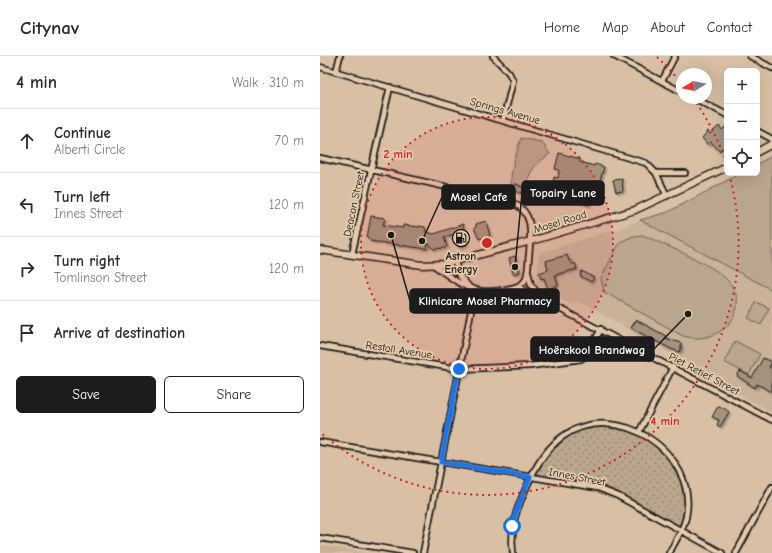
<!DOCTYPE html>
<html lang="en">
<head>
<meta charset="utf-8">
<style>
	body { margin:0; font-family:"Comic Neue",sans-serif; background:#f7f7f7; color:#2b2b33 }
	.controls { position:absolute; right:12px; top:12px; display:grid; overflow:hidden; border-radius:6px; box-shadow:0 4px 16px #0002 }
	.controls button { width:36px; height:36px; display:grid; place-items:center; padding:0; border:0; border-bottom:1px solid #e1e1e2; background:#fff; color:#2b2b33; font:20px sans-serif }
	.compass { position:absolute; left:356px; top:12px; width:36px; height:36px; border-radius:50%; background:#fff; box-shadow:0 4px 16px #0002; rotate:260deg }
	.stop { position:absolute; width:12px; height:12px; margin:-9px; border:3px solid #1a73e8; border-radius:50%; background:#fff }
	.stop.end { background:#1a73e8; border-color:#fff; box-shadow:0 1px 4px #0008 }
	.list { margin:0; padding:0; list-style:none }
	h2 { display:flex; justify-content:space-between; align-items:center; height:52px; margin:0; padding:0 16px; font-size:17px }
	h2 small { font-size:13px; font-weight:400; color:#7c7c81 }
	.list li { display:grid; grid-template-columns:26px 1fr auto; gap:12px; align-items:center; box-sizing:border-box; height:64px; padding:0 16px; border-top:1px solid #e1e1e2 }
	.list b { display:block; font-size:15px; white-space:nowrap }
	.list p { margin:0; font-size:13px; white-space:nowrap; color:#7c7c81 }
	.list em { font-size:13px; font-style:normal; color:#7c7c81 }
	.actions { display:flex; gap:8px; padding:12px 16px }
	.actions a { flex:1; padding:9px 0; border:1px solid #1c1c1c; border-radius:6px; text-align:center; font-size:14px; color:#1c1c1c }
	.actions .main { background:#1c1c1c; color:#fff }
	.icon { flex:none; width:22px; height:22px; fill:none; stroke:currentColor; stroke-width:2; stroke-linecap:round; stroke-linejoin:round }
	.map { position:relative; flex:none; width:452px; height:497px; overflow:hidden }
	header { display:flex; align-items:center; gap:24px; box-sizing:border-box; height:56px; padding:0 20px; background:#fff; border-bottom:1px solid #e1e1e2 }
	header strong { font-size:19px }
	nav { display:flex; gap:22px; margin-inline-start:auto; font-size:14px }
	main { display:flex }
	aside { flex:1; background:#fff }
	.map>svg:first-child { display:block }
	.built { fill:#c9b299 }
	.green { fill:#baa58e; stroke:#6b6055 }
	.park { fill:url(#park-dots); stroke:#6b6055 }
	.building { fill:#a4927e; stroke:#1c1c1c; filter:url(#shadow) }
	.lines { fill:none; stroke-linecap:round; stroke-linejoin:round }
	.street-casing { stroke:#1c1c1c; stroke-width:8 }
	.secondary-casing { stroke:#1c1c1c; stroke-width:9 }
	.street { stroke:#e5cbad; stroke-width:4.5 }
	.secondary { stroke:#e5cbad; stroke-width:6 }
	.route { stroke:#1a73e8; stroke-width:5 }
	.ring { fill:none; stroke:#cd2727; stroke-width:2; stroke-dasharray:2 4 }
	.labels { text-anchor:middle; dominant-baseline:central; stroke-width:3.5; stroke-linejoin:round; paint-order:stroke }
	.street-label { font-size:11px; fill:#1c1c1c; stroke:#e5cbad }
	.poi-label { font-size:11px; font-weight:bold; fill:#1c1c1c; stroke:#e5cbad }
	.centre { fill:#cd2727; stroke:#e5cbad; stroke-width:2 }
	.ring-label { font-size:12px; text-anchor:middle; font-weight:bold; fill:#cd2727; stroke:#e5cbad; stroke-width:3.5; stroke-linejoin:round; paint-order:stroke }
	.leader { fill:none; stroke:#1c1c1c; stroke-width:1.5 }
	.callout-dot { fill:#1c1c1c; stroke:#e5cbad; stroke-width:1.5 }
	.callout { fill:#1c1c1c; stroke:#1c1c1c; stroke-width:1.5 }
	.callout-label { font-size:12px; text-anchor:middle; font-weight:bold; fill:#fff }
</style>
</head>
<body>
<header>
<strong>Citynav</strong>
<nav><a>Home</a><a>Map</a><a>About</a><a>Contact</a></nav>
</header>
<main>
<aside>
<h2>4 min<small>Walk · 310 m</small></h2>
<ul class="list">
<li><svg class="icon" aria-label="ahead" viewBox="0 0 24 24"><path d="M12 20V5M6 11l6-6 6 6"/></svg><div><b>Continue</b><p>Alberti Circle</p></div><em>70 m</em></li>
<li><svg class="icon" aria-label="left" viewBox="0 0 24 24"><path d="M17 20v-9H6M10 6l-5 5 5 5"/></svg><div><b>Turn left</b><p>Innes Street</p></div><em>120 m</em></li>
<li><svg class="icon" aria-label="right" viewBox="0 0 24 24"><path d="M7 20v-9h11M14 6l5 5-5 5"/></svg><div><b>Turn right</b><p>Tomlinson Street</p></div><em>120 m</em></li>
<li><svg class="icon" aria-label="arrive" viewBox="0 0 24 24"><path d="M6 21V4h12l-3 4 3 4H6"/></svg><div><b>Arrive at destination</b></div></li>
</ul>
<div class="actions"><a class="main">Save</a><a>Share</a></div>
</aside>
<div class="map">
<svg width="452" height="497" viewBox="0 0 452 497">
	<defs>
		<pattern id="park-dots" width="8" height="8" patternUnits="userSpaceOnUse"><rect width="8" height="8" fill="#baa58e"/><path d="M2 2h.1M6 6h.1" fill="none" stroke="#968673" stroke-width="1.8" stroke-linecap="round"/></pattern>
		<filter id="shadow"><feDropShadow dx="2" dy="2" stdDeviation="1" flood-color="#0004"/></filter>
	</defs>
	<rect width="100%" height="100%" fill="#d9c0a4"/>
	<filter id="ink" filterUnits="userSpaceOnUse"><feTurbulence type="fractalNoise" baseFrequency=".025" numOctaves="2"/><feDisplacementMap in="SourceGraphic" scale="8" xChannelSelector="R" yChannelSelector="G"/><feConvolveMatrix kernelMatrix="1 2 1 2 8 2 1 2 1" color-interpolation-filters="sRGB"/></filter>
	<g filter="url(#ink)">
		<path class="built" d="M320,164L452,234V356L395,325L393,318L380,314L268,250L257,246L252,249L216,229L219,197L289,175H294Z
			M0,489L41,496L47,497H0Z"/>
		<path class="green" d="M201,82L222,86L230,98C214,109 204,119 209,139L208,140L204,135L205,132L195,127L192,132C188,117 197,97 201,82Z
			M452,100V234L320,164L348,156L421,117H437V108Z
			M323,179C344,189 388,206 404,221C437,250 402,292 363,280L284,236L281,222L300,186L313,180Z
			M436,246L449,252L441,269L428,262Z
			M415,285L440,298L429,319L404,306Z"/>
		<path class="park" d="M265,369L310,371L331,381L361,420L368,442L364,476L287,433L212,420C229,394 238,384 265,369Z"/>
		<path class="building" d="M407,69V92L404,94L402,92L399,95L391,86L388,89L382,82L388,75L390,78L399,70L402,74Z
			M239,97L260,103V106L274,110L275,108L284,111L280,125L283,128L280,136H278L277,139L272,138L269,149L250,143L255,133L233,126L234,121L238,122L239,114L235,113Z
			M302,123L303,135L296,136L293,124Z
			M195,128L204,132L201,138L192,133Z
			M51,160L65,162L63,169L83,172V169L99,171V170L105,171L106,176L114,178L143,168L147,188L139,191L136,178L124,181L127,190L125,192L113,193L108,187L107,193L50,185L47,181Z
			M166,165L170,180L159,183L154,172L156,171V168Z
			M247,199L249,205H251L252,208L255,207L257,213L235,219L238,229L228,233L224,222L221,223L219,217L228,214L226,205Z
			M195,200L200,216L193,218L189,202Z
			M262,215L274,222L271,226L260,220Z
			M316,264L346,280L345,282L361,287V294L359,296L351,293L311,272Z
			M443,302L452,306L449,311L452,313V336L437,328L435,332L417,320L420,315L432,322Z
			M398,350L404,352L409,356L400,371L397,369L399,364L392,361Z"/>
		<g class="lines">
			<g class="street-casing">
				<path id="street" d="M173,0L189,17L193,25L183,64
					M294,0L362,36
					M430,0L452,12
					M0,11L326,107L336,117L347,140
					M16,16L20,0
					M342,25L355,0
					M374,42L407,59
					M437,75L452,83
					M0,102L188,145C215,154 211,177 209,199C208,207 209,219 204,226C199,231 193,232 187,233C155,241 139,228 115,210
					M336,117H365
					M32,198L70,31
					M135,205L138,218L151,233
					M208,216L211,229L219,239
					M198,231L452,364
					M0,290L139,313L210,310L261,303L267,299L281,273
					M319,376L353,311
					M0,386L278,432L298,440L402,497
					M0,482L93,497
					M103,497L155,235
					M193,497C190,470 196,454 207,430C215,411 225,394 242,381C296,342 379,396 366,461C363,474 355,486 349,497
					M416,497L452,431"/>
			</g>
			<g class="secondary-casing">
				<path id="secondary" d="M437,96L452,88
					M0,194L102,209L124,208L211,185L315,154L407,111"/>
			</g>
			<use href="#street" class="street"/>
			<use href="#secondary" class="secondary"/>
		</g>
	</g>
	<g class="lines" filter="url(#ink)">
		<path class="route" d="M139,313L121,406L210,421L196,456L192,470"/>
	</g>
	<circle cx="167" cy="187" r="126" fill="#cd2727" fill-opacity=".12"/>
	<g class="ring">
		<circle cx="167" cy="187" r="126"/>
		<path d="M337 1A252 252 0 0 1 361 27M373 42A252 252 0 0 1 407 109M409 118A252 252 0 0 1 0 376"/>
	</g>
	<defs>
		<g id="fuel-ring" transform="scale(0.9)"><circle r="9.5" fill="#e5cbad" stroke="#1c1c1c" stroke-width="1.5"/><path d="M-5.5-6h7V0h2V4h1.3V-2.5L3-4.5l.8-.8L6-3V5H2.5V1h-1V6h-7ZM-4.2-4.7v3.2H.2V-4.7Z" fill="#1c1c1c"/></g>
	</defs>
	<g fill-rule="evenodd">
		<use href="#fuel-ring" x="141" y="182"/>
	</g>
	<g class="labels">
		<g class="street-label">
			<text transform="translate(185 55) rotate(16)">Springs Avenue</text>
			<text transform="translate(34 148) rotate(-78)">Deacon Street</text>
			<text transform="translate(240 166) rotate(-17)">Mosel Road</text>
			<text transform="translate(79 294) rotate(9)">Restall Avenue</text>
			<text transform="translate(384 318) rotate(28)">Piet Retief Street</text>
			<text transform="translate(257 421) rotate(11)">Innes Street</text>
		</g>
		<g class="poi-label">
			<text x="141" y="200">Astron<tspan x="141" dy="13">Energy</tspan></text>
		</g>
	</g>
	<circle cx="167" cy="187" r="6" class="centre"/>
	<g class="ring-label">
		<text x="78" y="102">2 min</text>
		<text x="345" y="369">4 min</text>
	</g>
	<path class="leader" d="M195 211L202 137M102 185L122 141M71 179L90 245M368 258L334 293"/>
	<g class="callout-dot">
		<circle cx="195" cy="211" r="4"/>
		<circle cx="102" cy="185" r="4"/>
		<circle cx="71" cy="179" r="4"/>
		<circle cx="368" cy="258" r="4"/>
	</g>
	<g class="callout">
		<rect x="202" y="125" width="82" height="24" rx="4"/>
		<rect x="122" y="129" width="73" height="24" rx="4"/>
		<rect x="90" y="233" width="149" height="24" rx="4"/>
		<rect x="211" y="281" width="123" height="24" rx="4"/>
	</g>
	<g class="callout-label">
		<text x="243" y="141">Topairy Lane</text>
		<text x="159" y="145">Mosel Cafe</text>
		<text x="165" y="249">Klinicare Mosel Pharmacy</text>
		<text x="272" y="298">Hoërskool Brandwag</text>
	</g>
</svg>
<div class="controls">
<button>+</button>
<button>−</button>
<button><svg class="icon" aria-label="locate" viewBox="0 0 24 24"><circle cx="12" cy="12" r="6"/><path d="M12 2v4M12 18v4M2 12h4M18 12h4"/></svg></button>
</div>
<svg class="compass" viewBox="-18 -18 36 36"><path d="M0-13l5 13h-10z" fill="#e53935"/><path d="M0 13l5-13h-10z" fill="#7c7c81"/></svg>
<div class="stop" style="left:192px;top:470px"></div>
<div class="stop end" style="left:139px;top:313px"></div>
</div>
</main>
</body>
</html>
